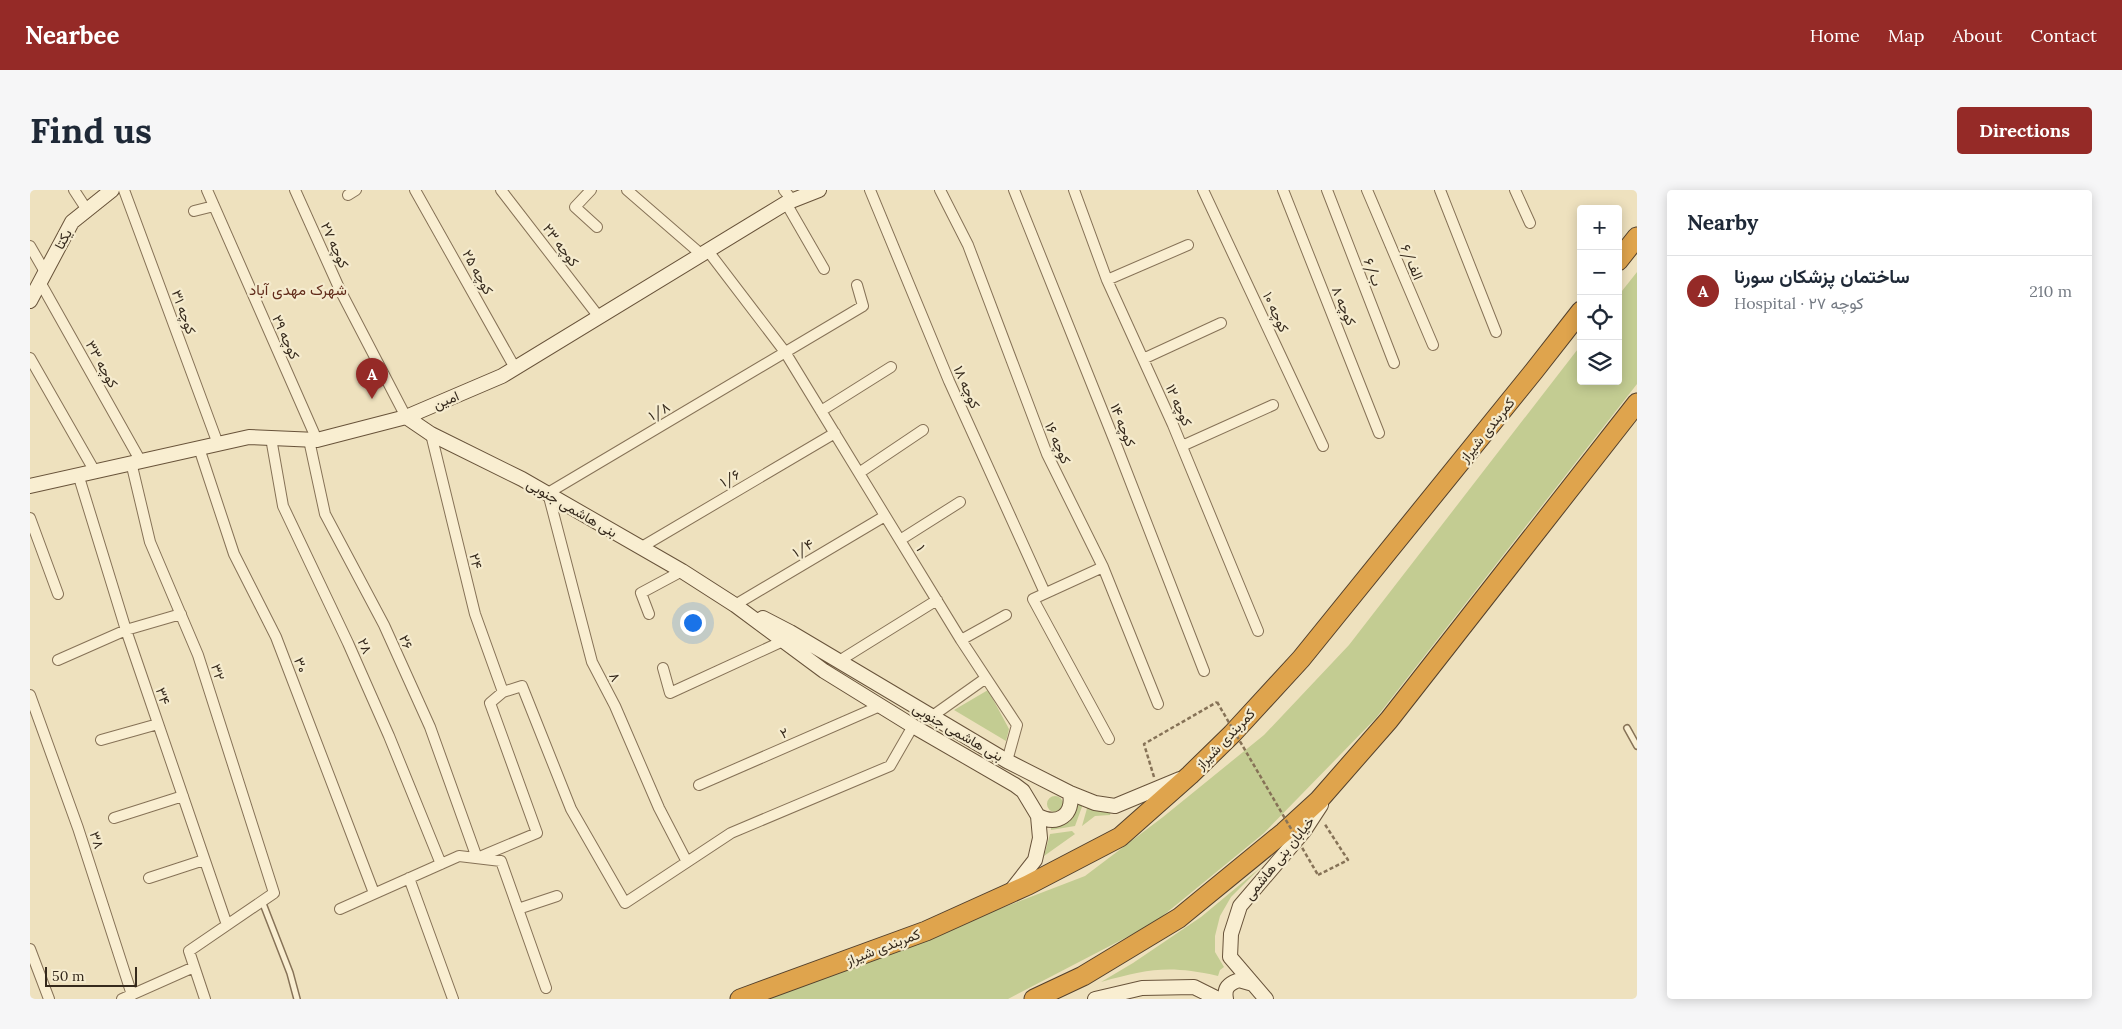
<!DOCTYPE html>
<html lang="en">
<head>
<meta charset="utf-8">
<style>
	body { margin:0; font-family:Lora,Vazirmatn,serif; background:#f6f6f7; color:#1f2937 }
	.controls { position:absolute; right:15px; top:15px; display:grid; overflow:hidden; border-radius:5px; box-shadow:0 2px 12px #0003 }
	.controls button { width:45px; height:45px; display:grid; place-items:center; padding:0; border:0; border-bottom:1px solid #e0e1e3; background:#fff; color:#1f2937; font:25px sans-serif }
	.scale { position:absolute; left:15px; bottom:12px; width:92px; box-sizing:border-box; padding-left:5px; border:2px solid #35291c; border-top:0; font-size:14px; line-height:18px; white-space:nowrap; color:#35291c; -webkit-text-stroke:4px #f5ebce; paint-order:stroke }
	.you { position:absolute; left:662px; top:432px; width:18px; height:18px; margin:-12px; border:4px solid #fff; border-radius:50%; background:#1a73e8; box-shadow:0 0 0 8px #1a73e833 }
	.badge { display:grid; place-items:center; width:32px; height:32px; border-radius:50%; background:#952a27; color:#fff; font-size:16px; font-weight:700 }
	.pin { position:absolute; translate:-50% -41px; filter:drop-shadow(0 1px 2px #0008) }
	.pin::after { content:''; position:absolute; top:26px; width:18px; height:15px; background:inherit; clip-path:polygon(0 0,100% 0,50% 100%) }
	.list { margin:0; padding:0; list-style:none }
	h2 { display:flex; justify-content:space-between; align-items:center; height:65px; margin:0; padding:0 20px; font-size:21px }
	h2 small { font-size:16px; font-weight:400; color:#747a83 }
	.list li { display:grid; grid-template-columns:32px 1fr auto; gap:15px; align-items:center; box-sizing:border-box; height:70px; padding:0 20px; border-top:1px solid #e0e1e3 }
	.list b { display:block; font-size:19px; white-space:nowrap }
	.list p { margin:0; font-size:16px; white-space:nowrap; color:#747a83 }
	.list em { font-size:16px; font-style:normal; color:#747a83 }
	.icon { flex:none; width:28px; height:28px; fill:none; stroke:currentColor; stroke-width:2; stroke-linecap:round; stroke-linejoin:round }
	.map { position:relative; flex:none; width:1607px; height:809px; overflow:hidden; border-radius:5px }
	header { display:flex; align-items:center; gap:30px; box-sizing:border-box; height:70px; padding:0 25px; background:#952a27; color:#fff }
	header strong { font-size:24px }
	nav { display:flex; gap:28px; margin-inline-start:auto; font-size:18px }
	.intro { display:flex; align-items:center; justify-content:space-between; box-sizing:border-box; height:120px; padding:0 30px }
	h1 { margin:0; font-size:35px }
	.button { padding:12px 22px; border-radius:5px; background:#952a27; color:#fff; font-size:18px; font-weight:700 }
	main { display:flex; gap:30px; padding:0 30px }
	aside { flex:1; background:#fff; border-radius:5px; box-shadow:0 2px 12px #0003 }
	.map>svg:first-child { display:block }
	.green { fill:#c3cc92 }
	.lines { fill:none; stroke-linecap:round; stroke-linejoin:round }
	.lane-casing { stroke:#867257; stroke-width:8 }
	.street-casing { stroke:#867257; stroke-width:12 }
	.secondary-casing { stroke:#68533a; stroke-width:16 }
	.highway-casing { stroke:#53402c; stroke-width:21 }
	.path { stroke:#867257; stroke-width:2.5; stroke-dasharray:4 2.5; stroke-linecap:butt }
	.lane { stroke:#f9eed1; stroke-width:5 }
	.street { stroke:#f9eed1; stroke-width:10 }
	.secondary { stroke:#f9eed1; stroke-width:14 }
	.highway { stroke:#dfa44d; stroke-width:19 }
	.path-bridge { stroke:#867257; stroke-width:2.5; stroke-dasharray:4 2.5; stroke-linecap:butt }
	.labels { text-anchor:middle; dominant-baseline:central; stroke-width:4.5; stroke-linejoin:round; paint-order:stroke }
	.street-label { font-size:14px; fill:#35291c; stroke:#f5ebce }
	.neighbourhood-label { font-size:15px; fill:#622c1b; stroke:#f5ebce }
</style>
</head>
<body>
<header>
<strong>Nearbee</strong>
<nav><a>Home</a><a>Map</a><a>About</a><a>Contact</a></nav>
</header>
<div class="intro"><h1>Find us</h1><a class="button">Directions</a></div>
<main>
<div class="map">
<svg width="1607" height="809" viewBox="0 0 1607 809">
	<rect width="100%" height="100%" fill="#eee1be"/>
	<path class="green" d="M1607,82V194L1346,528L1234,643L1124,733L978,809H736L1055,686L1133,627L1234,545L1319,455L1551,155V191H1588V106Z
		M958,500L979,539L976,551L924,520Z
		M1017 614a8 8 0 1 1 16 0a8 8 0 1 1-16 0Z
		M1049,612L1053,614L1045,636L1021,640V635L1039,632Z
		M1058,615L1082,619L1080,625L1065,626L1052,636Z
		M1042,641L1045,644L1014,666L1020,644Z
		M1230,678L1201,707L1190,726L1185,746V762L1194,777L1190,780L1188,786C1138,775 1119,779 1071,792L1103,773L1171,727Z"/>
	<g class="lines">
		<g class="lane-casing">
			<path id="lane" d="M1597,538L1607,556
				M232,711L260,783L267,809"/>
		</g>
		<g class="street-casing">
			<path id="street" d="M44,0L57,20
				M94,0L188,254
				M177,0L287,250
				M265,0L310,100L376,227
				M385,0L485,178
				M471,0L569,127
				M561,0L545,17L567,37
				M597,0L672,65
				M754,0L763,11
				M840,0L919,191L1015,403
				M910,0L938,55L1017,264L1073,377L1128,514
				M984,0L1087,257L1174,481
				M1044,0L1077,90L1143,235L1228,441
				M1173,0L1293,256
				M1253,0L1349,243
				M1297,0L1364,173
				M1337,0L1403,155
				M1410,0L1466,142
				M1485,0L1500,33
				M318,5L326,0
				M756,13L794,79
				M164,21L184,16
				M0,56L15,82
				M678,61L755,162L931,450L987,535L977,571
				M1077,90L1158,55
				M10,92L110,270
				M0,168L64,280
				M1113,169L1191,133
				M791,221L861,177
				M401,244L445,424L473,502
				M241,248L253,316L318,453L359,546L411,674
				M279,250L295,324L354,435L400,537L447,668L507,643L460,513L473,502L492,496L541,619L595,713L701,643L860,576L883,536
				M1152,256L1243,215
				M169,258L204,364L246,447L344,703
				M101,272L120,352L168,465L244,703L159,761L175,809
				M829,283L893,240
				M48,284L96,440L197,735
				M0,328L28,404
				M870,350L930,312
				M610,358L805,243
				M1073,377L1003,409L1079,549
				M705,415L855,326
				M619,424L611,403L652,381
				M931,450L976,425
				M28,470L96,440L151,424
				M809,471L907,410
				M633,478L640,503L753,451
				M0,505L48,638L102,805
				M901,527L956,488
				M71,550L128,534
				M669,595L850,516
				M84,628L153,606
				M657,672L629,618L585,516L562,472L518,303L833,116L827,95
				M119,688L174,670
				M379,688L423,809
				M310,719L429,666L471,671L516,798
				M488,719L527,706
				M0,759L19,809
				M92,809L164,777"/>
		</g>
		<g class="secondary-casing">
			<path id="secondary" d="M0,111L42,32L82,0
				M376,227L401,244L492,289L652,381L705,415L794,481L883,536L985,595L993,601L1008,626L1010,648L1005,670L980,702
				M0,296L219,247L287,250L376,227L472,186L756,13L789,0
				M733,428L760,442L977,571L1040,603L1065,613L1085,616L1150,589
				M1008,626C1028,636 1044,625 1040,603
				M1065,809L1112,798L1164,797L1188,809
				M1196,809C1194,798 1198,794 1209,790L1223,794
				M1236,809L1200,767L1201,744L1210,716L1274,641L1291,615"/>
		</g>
		<g class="highway-casing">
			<path id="highway" d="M1588,71L1607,47
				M710,809L896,741L998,695L1090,647L1160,585L1202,544L1271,469L1504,181L1551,121
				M1004,809L1053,786L1149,728L1254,642L1289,610L1359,530L1607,213"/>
		</g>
		<path class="path" d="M1124,587L1114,554L1187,512
			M1288,685L1318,670L1294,633"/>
		<use href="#lane" class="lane"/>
		<use href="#street" class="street"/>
		<use href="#secondary" class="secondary"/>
		<use href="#highway" class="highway"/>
		<path class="path-bridge" d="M1187,512L1288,685"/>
	</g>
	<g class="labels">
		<g class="street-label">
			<text transform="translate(33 49) rotate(-62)">یکتا</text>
			<text transform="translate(305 55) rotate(66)">کوچه ۲۷</text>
			<text transform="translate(531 55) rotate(53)">کوچه ۲۳</text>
			<text transform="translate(1382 72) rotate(67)">۶/الف</text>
			<text transform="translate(448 82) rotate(61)">کوچه ۲۵</text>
			<text transform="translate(1343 82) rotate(69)">ب/۶</text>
			<text transform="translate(1314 116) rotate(67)">کوچه ۸</text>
			<text transform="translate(154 122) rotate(70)">کوچه ۳۱</text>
			<text transform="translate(1246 122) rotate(65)">کوچه ۱۰</text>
			<text transform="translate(256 147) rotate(66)">کوچه ۲۹</text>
			<text transform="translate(72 174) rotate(61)">کوچه ۳۳</text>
			<text transform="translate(937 197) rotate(66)">کوچه ۱۸</text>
			<text transform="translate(416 210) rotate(-23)">امین</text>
			<text transform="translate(1149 215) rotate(66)">کوچه ۱۲</text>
			<text transform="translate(629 221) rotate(-31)">۱/۸</text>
			<text transform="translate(1093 235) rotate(68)">کوچه ۱۴</text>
			<text transform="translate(1457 240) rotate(-51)">کمربندی شیراز</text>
			<text transform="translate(1028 253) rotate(66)">کوچه ۱۶</text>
			<text transform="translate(700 288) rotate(-31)">۱/۶</text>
			<text transform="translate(542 318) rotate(30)">بنی هاشمی جنوبی</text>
			<text transform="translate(773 358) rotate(-31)">۱/۴</text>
			<text transform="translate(891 358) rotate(59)">۱</text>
			<text transform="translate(446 371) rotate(76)">۲۴</text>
			<text transform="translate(376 452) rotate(67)">۲۶</text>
			<text transform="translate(335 456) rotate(66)">۲۸</text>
			<text transform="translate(271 475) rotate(70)">۳۰</text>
			<text transform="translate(188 482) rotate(72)">۳۲</text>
			<text transform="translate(585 487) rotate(63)">۸</text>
			<text transform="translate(133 506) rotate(71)">۳۴</text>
			<text transform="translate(928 542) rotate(30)">بنی هاشمی جنوبی</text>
			<text transform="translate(754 543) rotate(-24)">۲</text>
			<text transform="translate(1195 549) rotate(-46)">کمربندی شیراز</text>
			<text transform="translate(67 650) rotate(72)">۳۸</text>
			<text transform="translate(1249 668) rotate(-51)">خیابان بنی هاشمی</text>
			<text transform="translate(853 757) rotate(-21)">کمربندی شیراز</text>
		</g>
		<g class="neighbourhood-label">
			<text x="268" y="99">شهرک مهدی آباد</text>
		</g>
	</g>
</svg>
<div class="controls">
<button>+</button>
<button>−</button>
<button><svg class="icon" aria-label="locate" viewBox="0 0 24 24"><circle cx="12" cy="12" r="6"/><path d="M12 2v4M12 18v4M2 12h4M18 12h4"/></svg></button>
<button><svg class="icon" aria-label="layers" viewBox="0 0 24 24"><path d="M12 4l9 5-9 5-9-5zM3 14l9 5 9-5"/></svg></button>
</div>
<div class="scale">50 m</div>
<div class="you"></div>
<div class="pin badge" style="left:342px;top:209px">A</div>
</div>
<aside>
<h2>Nearby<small></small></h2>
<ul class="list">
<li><span class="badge">A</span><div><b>ساختمان پزشکان سورنا</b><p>Hospital · کوچه ۲۷</p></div><em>210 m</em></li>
</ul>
</aside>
</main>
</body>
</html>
